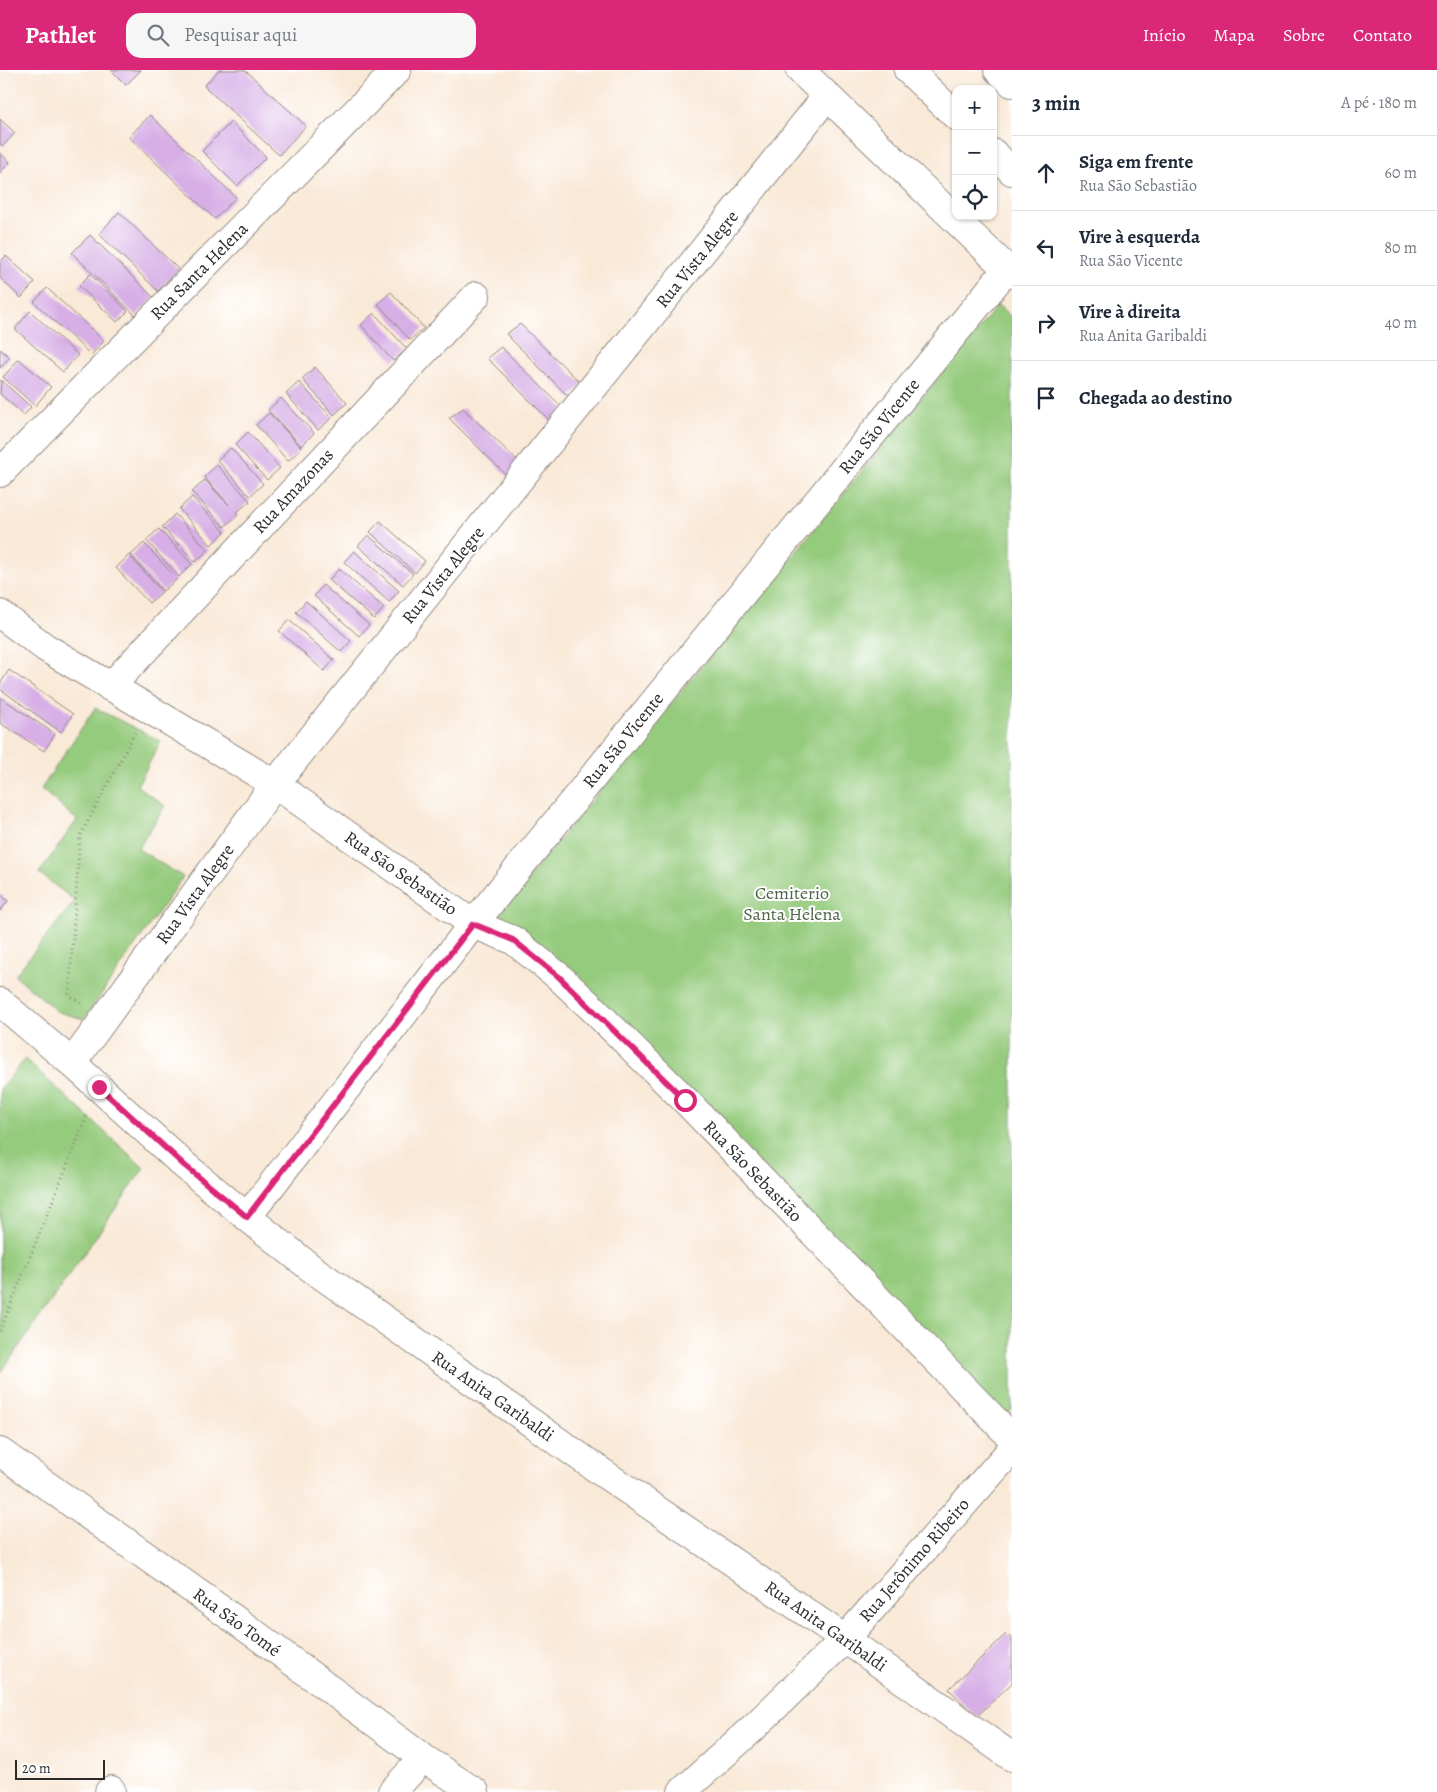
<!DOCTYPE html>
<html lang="pt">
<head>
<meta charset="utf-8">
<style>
	body { margin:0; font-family:Alegreya,serif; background:#f6f6f7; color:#1f2937 }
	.controls { position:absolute; right:15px; top:15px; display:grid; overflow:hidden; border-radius:10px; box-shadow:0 1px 4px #0004 }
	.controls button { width:45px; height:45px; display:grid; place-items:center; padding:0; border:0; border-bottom:1px solid #e0e1e3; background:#fff; color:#1f2937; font:25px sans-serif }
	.scale { position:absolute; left:15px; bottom:12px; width:90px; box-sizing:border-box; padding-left:5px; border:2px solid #2b2b2b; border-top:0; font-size:14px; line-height:18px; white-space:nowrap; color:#2b2b2b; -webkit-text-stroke:4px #fff; paint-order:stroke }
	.stop { position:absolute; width:15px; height:15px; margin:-11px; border:4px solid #db2777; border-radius:50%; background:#fff }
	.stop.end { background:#db2777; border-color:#fff; box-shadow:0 1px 5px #0008 }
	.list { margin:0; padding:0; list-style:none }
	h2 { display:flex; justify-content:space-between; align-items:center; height:65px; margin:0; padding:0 20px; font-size:21px }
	h2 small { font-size:16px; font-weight:400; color:#747a83 }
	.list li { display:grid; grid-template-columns:32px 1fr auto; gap:15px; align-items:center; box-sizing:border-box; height:75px; padding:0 20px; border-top:1px solid #e0e1e3 }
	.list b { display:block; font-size:19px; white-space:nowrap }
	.list p { margin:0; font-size:16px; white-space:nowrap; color:#747a83 }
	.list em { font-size:16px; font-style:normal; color:#747a83 }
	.icon { flex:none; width:28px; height:28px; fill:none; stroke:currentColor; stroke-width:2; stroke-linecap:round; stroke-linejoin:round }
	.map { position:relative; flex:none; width:1012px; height:1722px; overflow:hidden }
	header { display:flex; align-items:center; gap:30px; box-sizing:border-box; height:70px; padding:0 25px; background:#db2777; color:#fff }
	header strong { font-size:24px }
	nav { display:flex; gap:28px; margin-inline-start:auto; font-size:18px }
	.search { width:350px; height:45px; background:#f6f6f7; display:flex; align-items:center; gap:12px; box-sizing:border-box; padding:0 18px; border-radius:15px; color:#747a83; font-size:19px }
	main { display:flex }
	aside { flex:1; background:#fff }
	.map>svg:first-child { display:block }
	.green { fill:#95cb7d; stroke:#607b54 }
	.building { fill:#d7afe6 }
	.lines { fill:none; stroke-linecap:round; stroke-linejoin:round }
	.minor-casing { stroke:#928a81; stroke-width:30 }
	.tertiary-casing { stroke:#928a81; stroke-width:30 }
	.path { stroke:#928a81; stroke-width:3; stroke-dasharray:1 4; stroke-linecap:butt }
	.minor { stroke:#fff; stroke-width:28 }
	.tertiary { stroke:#fff; stroke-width:28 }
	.route { stroke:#db2777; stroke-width:6 }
	.labels { text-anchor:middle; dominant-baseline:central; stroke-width:4; stroke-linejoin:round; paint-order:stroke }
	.street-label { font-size:18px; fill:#2b2b2b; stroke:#fff }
	.park-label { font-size:18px; fill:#506348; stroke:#fff }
</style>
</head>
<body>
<header>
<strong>Pathlet</strong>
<div class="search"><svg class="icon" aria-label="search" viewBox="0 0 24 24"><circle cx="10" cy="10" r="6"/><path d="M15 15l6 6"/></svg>Pesquisar aqui</div>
<nav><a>Início</a><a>Mapa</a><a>Sobre</a><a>Contato</a></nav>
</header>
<main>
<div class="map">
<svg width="1012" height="1722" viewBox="0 0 1012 1722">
	<rect width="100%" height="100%" fill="#fff"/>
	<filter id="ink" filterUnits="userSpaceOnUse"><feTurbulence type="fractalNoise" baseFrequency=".02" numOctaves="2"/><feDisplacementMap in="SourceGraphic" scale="10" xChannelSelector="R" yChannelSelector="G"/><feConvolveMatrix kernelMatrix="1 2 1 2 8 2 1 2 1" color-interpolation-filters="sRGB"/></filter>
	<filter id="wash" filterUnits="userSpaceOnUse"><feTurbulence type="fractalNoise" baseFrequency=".0096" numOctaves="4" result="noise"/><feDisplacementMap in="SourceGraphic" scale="20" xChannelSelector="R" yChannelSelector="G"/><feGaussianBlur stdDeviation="1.12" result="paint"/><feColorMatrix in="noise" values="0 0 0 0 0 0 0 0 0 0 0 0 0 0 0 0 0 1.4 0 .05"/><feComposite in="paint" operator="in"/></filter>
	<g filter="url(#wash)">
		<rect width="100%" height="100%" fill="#f9e9d7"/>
		<path class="green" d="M998,235L1012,248V1340L997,1357L497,846Z
			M95,638L161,671L137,716L165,736L138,779L183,807L84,949L58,942L15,905L75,831L39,803L77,750L41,719Z
			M25,989L144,1098L0,1304V1019Z"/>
		<g id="blocks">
			<path class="building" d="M111,0H141L126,15Z
				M219,0H245L306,56L279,85L204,16Z
				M150,45L236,127L215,149L129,67Z
				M0,49L15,63L3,76L0,74Z
				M231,52L266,87L237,116L202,81Z
				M0,83L10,92L0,103Z
				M119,142L178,199L158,221L99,164Z
				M90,165L154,228L136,246L72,183Z
				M6,186L35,212L21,228L0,208V192Z
				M90,204L128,241L117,252L79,216Z
				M47,218L104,271L91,285L34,232Z
				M391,222L424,258L410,270L378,234Z
				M30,241L78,285L63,302L15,259Z
				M374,243L407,279L393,291L361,255Z
				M520,254L582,314L570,328L506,264Z
				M501,277L563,338L551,352L487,288Z
				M0,279L10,287L0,298Z
				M19,289L51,317L35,336L3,307Z
				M315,297L347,333L334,345L302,309Z
				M1,310L31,337L24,345L0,324Z
				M299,312L332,348L318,360L286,324Z
				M281,328L314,363L301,376L268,340Z
				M463,338L525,398L513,412L449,348Z
				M269,343L302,378L288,391L256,355Z
				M248,362L280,398L267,410L235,375Z
				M231,378L263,414L250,426L217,390Z
				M217,395L250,431L236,443L238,445L224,457L192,422L205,410L229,435L204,407Z
				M192,427L225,462L211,475L179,439Z
				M175,444L208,480L195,492L162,457Z
				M380,451L425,491L415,503L370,462Z
				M159,459L192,494L179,507L146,470Z
				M368,465L413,504L403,515L358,476Z
				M144,473L177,509L163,521L131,485Z
				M354,481L399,521L389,532L344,492Z
				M129,485L162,522L149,533L116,498Z
				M339,499L384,538L374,549L329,510Z
				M323,515L369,555L359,566L314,526Z
				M306,531L351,571L341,582L296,542Z
				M289,550L334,590L324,601L279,561Z
				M9,600L73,644L61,662L0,619V614Z
				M0,627L55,664L44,681L0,653Z
				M0,824L8,831L0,841Z
				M1007,1563L1012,1568V1613L976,1647L949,1619Z"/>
		</g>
	</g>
	<g filter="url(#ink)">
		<use href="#blocks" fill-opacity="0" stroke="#928a81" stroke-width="1"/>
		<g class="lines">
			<g class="minor-casing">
				<path id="minor" d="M908,0L956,46
					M998,0L1012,13
					M993,83L1012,101
					M0,403L397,0
					M0,544L46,578L275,714L473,854L513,870L558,906L591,937L685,1030L1012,1368
					M110,617L476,226
					M0,932L72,993L184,1095L247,1147L311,1198L603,1403L845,1569L1012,1687
					M72,993L275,714L827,26
					M247,1147L473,854L1007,199
					M0,1382L255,1564L423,1688L475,1722
					M109,1722L111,1720
					M392,1722L423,1688
					M682,1722L754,1657L845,1569L1012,1379"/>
			</g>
			<g class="tertiary-casing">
				<path id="tertiary" d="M800,0L1012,204"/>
			</g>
			<path class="path" d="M81,933L69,925L80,766L135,663
				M0,1261L87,1046"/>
			<use href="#minor" class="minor"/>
			<use href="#tertiary" class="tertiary"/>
		</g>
	</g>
	<g class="lines" filter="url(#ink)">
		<path class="route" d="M99,1017L184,1095L247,1147L473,854L513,870L558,906L685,1030"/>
	</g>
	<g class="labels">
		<g class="street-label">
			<text transform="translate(697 189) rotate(-51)">Rua Vista Alegre</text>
			<text transform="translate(199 201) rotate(-45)">Rua Santa Helena</text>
			<text transform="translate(879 356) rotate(-51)">Rua São Vicente</text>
			<text transform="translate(293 421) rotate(-47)">Rua Amazonas</text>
			<text transform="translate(443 505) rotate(-51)">Rua Vista Alegre</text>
			<text transform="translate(623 670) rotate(-51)">Rua São Vicente</text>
			<text transform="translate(401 803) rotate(35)">Rua São Sebastião</text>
			<text transform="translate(195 824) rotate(-54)">Rua Vista Alegre</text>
			<text transform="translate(753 1101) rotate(46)">Rua São Sebastião</text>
			<text transform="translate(493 1326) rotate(35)">Rua Anita Garibaldi</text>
			<text transform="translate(914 1490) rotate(-49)">Rua Jerônimo Ribeiro</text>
			<text transform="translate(237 1552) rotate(36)">Rua São Tomé</text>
			<text transform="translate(826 1556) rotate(35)">Rua Anita Garibaldi</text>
		</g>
		<g class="park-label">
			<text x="792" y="823">Cemiterio<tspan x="792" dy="21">Santa Helena</tspan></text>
		</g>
	</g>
</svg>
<div class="controls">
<button>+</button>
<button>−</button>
<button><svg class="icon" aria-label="locate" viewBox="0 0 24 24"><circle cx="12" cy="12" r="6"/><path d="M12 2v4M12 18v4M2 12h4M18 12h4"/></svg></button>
</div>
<div class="scale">20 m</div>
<div class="stop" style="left:685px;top:1030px"></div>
<div class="stop end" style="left:99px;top:1017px"></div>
</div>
<aside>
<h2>3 min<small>A pé · 180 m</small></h2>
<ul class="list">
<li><svg class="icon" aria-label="ahead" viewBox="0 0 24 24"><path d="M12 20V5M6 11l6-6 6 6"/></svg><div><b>Siga em frente</b><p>Rua São Sebastião</p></div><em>60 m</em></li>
<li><svg class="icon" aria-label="left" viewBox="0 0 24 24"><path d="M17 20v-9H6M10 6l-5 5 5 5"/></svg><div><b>Vire à esquerda</b><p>Rua São Vicente</p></div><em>80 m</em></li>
<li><svg class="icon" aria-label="right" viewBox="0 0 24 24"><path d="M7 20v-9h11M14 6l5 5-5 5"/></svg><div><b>Vire à direita</b><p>Rua Anita Garibaldi</p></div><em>40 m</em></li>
<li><svg class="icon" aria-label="arrive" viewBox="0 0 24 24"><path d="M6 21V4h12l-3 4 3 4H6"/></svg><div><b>Chegada ao destino</b></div></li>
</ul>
</aside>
</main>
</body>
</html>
